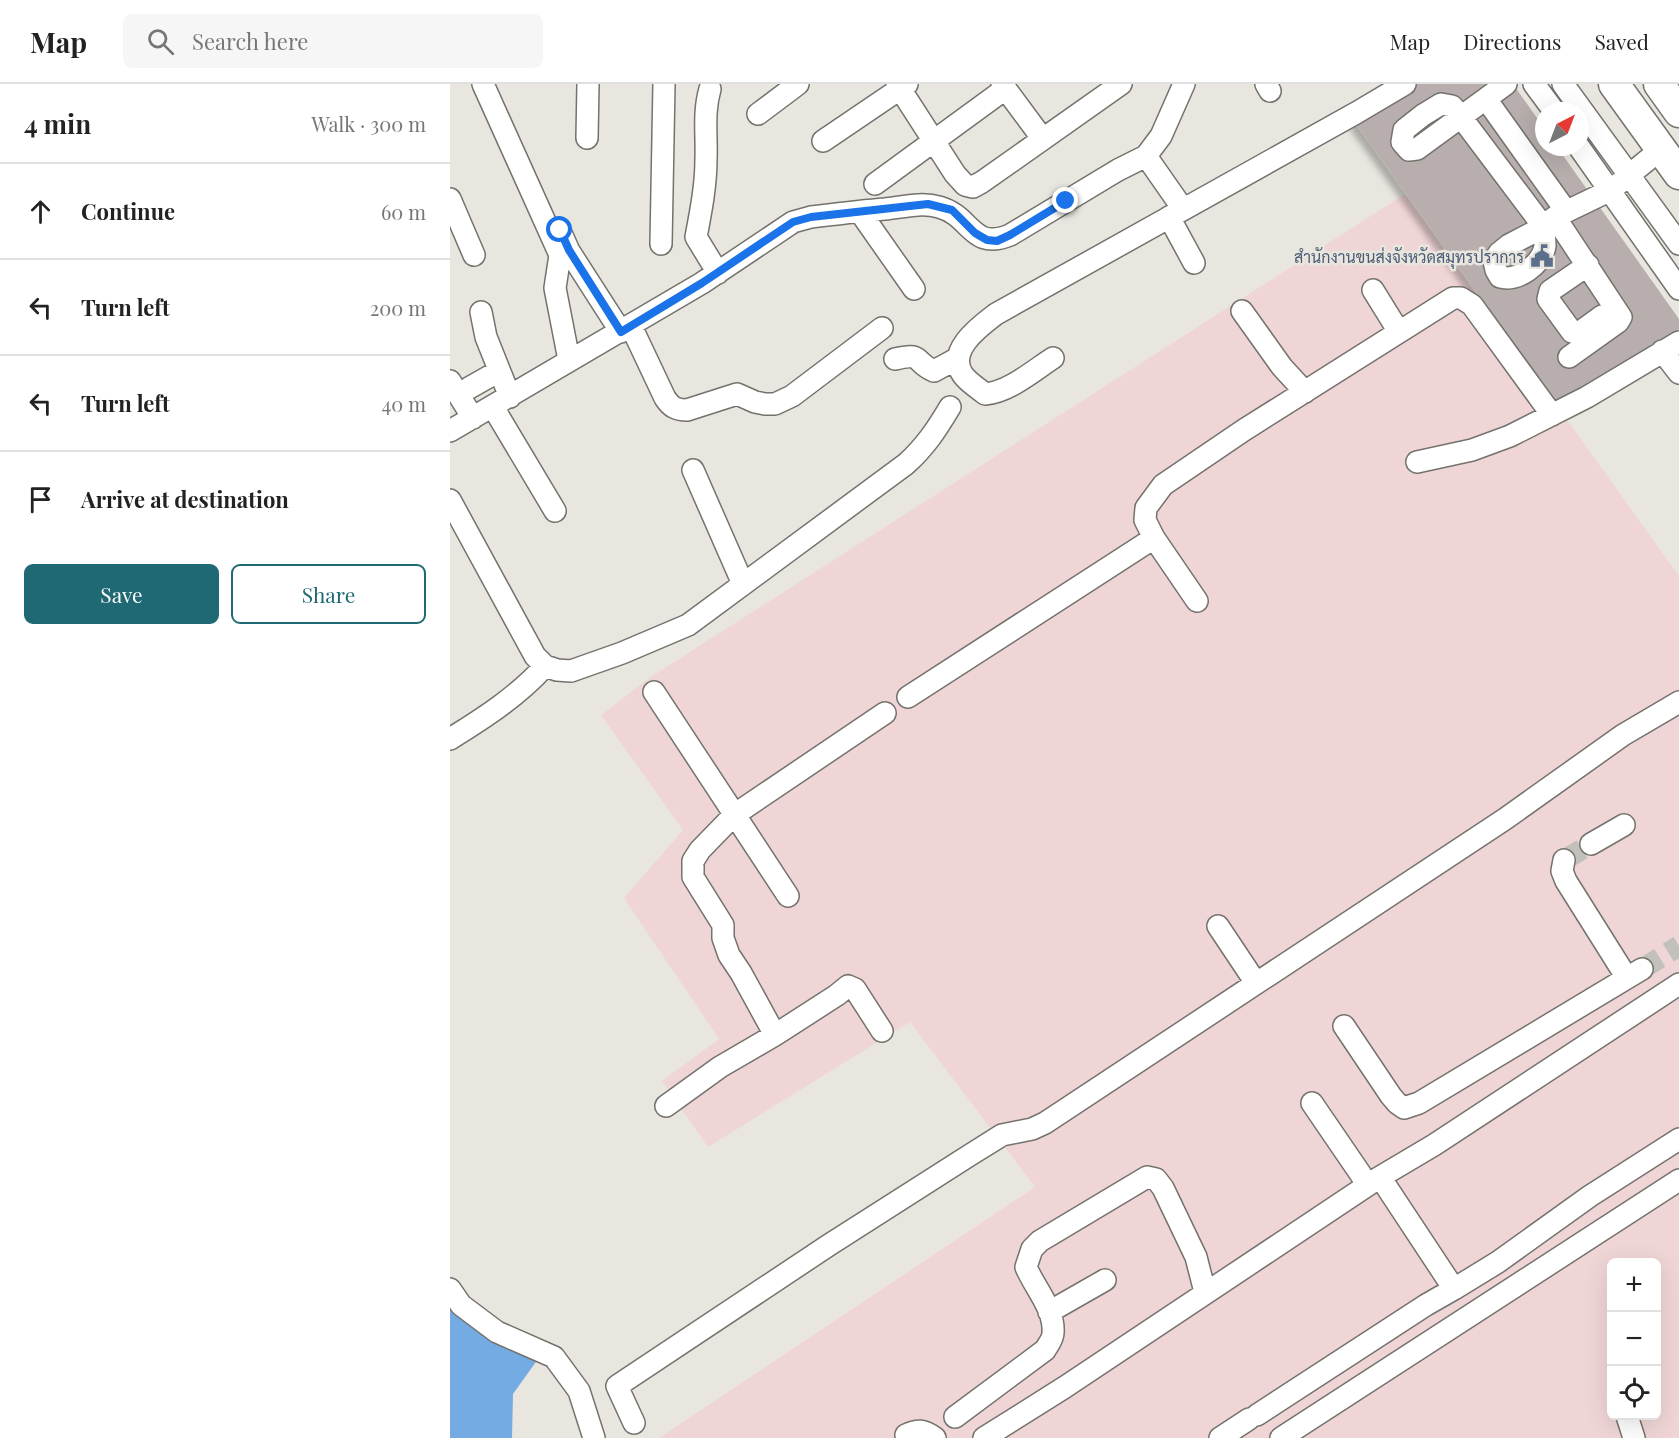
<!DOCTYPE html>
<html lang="en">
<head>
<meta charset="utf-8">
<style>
	body { margin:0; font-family:"Playfair Display",Sarabun,serif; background:#f6f6f6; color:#222 }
	.controls { position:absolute; right:18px; bottom:18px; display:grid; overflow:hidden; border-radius:9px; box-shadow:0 6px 24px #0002 }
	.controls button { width:54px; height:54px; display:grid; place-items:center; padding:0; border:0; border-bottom:2px solid #e0e0e0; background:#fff; color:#222; font:30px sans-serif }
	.compass { position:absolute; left:1085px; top:18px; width:54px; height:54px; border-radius:50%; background:#fff; box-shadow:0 6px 24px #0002; rotate:42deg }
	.stop { position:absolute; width:18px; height:18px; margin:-14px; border:4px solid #1a73e8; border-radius:50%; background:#fff }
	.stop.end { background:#1a73e8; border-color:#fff; box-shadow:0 2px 6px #0008 }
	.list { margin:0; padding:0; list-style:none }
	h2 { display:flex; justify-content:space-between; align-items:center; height:78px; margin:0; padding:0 24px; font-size:26px }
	h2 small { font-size:20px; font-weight:400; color:#767676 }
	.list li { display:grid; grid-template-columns:39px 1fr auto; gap:18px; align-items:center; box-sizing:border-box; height:96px; padding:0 24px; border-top:2px solid #e0e0e0 }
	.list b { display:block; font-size:22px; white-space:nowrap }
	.list em { font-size:20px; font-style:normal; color:#767676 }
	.actions { display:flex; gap:12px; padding:18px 24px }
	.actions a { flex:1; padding:14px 0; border:2px solid #1f6974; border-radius:9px; text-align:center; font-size:21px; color:#1f6974 }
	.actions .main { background:#1f6974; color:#fff }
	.icon { flex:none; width:33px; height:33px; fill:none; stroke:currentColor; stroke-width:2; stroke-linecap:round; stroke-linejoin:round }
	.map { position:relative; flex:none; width:1229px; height:1354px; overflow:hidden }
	header { display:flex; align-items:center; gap:36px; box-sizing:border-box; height:84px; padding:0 30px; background:#fff; border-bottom:2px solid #e0e0e0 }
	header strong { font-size:28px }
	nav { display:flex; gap:33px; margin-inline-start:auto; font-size:21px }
	.search { width:420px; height:54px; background:#f6f6f6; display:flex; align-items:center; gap:15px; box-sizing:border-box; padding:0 21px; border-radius:9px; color:#767676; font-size:22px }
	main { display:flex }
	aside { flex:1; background:#fff }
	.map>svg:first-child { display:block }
	.industrial { fill:#f0d5d6; fill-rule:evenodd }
	.water { fill:#74abe3 }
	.building { fill:#b7aead; filter:url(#shadow) }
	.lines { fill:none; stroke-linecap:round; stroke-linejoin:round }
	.minor-tunnel { stroke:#c2c0ba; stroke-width:21; stroke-dasharray:21 10; stroke-linecap:butt }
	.minor-casing { stroke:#74726c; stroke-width:24 }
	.highway-casing { stroke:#74726c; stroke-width:33 }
	.minor { stroke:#fff; stroke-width:21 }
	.highway { stroke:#fff; stroke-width:30 }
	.route { stroke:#1a73e8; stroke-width:8 }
	.labels { text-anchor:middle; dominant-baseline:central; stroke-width:5; stroke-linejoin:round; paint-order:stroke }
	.service-label { font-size:16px; fill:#4e5e75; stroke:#e8e6df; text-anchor:end }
</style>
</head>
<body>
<header>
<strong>Map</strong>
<div class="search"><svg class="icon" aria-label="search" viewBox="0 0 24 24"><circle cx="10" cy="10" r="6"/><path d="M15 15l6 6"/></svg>Search here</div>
<nav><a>Map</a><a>Directions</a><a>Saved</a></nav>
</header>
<main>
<aside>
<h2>4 min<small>Walk · 300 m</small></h2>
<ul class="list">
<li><svg class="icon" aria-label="ahead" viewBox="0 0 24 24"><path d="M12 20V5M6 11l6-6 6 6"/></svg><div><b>Continue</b></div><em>60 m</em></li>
<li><svg class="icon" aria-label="left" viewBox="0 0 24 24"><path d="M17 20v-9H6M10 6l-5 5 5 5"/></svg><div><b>Turn left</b></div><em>200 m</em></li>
<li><svg class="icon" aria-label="left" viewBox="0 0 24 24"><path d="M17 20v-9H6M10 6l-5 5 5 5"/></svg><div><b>Turn left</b></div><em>40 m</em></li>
<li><svg class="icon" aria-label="arrive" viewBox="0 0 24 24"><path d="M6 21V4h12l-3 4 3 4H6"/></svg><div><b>Arrive at destination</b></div></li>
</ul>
<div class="actions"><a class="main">Save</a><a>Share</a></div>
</aside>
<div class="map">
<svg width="1229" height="1354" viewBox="0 0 1229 1354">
	<defs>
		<filter id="shadow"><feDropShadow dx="-5.5" dy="5.5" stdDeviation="3" flood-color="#0004"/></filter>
	</defs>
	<rect width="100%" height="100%" fill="#e8e6df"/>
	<path class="industrial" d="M955,110L1229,492V1354H209L585,1103L460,938L258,1063L212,997L269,955L174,814L233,746L151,631L201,593ZM1162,1178H1206V1332H1162Z"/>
	<path class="water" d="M0,1202L93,1268L63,1310L62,1354H0Z"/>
	<path class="building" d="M967,0H1063L1094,44V63H1107L1229,235V245L1108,323L903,36Z"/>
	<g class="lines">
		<path class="minor-tunnel" d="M1114,776L1141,760
			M1192,885L1229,862"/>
		<g class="minor-casing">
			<path id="minor" d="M33,0L110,171L105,204L119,276
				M447,0L505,90L515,101L523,103L532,98L671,0
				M552,0L592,54
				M816,0L820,7
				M1056,0L967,65L959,66L952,58L954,46L973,31L991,20L1002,22L1011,33L1093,142C1094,148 1095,156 1095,162C1092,180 1068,198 1050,193L1046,186L1044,177L1049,169L1059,161L1084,148L1105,133L1161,106L1211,65
				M1084,0L1104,27
				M1113,0L1229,160
				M260,5C253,29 257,51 256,75C256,101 251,127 246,153L268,189
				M1036,15L1116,127
				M308,30L348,0
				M137,54L138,0
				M373,57L457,0
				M1129,63L1229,205
				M696,72L733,125
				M425,100L555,5
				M0,115L24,171
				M410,128L464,205
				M719,133L744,179
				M1105,133L1171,233L1168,238L1119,273
				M111,149L119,167L171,248
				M211,160L214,0
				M1138,181L1100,207L1098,215L1122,248H1130L1152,232
				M923,206L949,248
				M792,227L832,283L855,308
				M31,228L36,253L60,313
				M181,242L215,314C221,323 226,326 237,326L287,310L305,318L315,320H325L342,312L432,244
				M1212,267L1229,289
				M603,274C583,287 559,308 535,310C528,304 519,299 513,291C496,267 529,243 546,230L906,29L955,0
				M445,275C474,268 463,278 484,287L508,274
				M0,297L23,334
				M19,304L49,287
				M43,323L105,427
				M0,347L252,199L343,138L361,133C386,130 410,127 435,125C453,123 472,118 489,123C522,132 521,167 560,151L668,86L696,72L711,52L734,0
				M967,378L1022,366L1060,352L1137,313L1229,258
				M243,386L293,500
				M0,416L85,572L95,582L107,586L121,587L172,569L238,541L456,380C475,363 487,345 500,323
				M704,454L747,517
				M204,608L338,812
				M458,613L704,454L695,436L696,424L713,401L794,346L1003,214H1011L1022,221L1102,331
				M0,655C34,634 68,612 95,582
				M1141,760L1174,741
				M1114,776L1112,787L1116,797L1177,894
				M768,842L806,899
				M894,942L941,1012L947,1019L954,1024L969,1019L1192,885
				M325,951L387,911L398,902L405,905L432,947
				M862,1019L918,1101
				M216,1022L270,983L325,951L291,889L279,871L273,854V841L243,793V777L250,766L284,731L435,629
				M930,1093L1004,1205L1048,1178L1140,1112L1229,1055
				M0,1205L11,1221L47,1248L104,1273L129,1307L144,1354
				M599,1228L655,1196
				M807,1331L976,1221L1004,1205
				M1177,1332L1184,1354
				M505,1333L595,1266C598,1261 603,1255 603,1249C605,1225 584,1203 576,1183L582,1165L590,1157L697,1093L706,1095L713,1104L746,1173L755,1208
				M184,1339L167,1302L379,1161L520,1071L552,1051L582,1045L595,1039L1055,735L1173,651L1229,618
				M456,1351C468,1345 474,1346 485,1354
				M534,1354L615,1303L930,1093L984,1061L1229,900
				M770,1354L799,1335
				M831,1354L1229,1096"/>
		</g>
		<g class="highway-casing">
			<path id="highway" d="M1164,0L1229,90
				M1209,0L1229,28"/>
		</g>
		<use href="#minor" class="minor"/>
		<use href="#highway" class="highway"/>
	</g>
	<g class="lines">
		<path class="route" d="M110,146L119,166L171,248L252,199L343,138L361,133L478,120L502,126L525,149L537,156L547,157L560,151L616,117"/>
	</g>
	<defs>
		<g id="civic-bare" transform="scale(1.8)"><path d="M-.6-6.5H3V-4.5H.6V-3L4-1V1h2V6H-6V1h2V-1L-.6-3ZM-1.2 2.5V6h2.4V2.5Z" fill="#5c6f8a" stroke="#e8e6df" stroke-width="2.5" paint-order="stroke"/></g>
	</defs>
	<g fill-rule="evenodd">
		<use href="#civic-bare" x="1092" y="172"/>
	</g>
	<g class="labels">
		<g class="service-label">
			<text x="1074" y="172">สำนักงานขนส่งจังหวัดสมุทรปราการ</text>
		</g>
	</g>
</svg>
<div class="controls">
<button>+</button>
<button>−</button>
<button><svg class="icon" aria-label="locate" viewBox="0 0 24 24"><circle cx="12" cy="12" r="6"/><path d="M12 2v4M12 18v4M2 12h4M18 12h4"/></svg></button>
</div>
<svg class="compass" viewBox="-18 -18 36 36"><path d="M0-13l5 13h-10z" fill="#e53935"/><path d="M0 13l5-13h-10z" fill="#767676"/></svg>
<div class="stop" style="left:110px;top:146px"></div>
<div class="stop end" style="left:616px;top:117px"></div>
</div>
</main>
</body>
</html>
